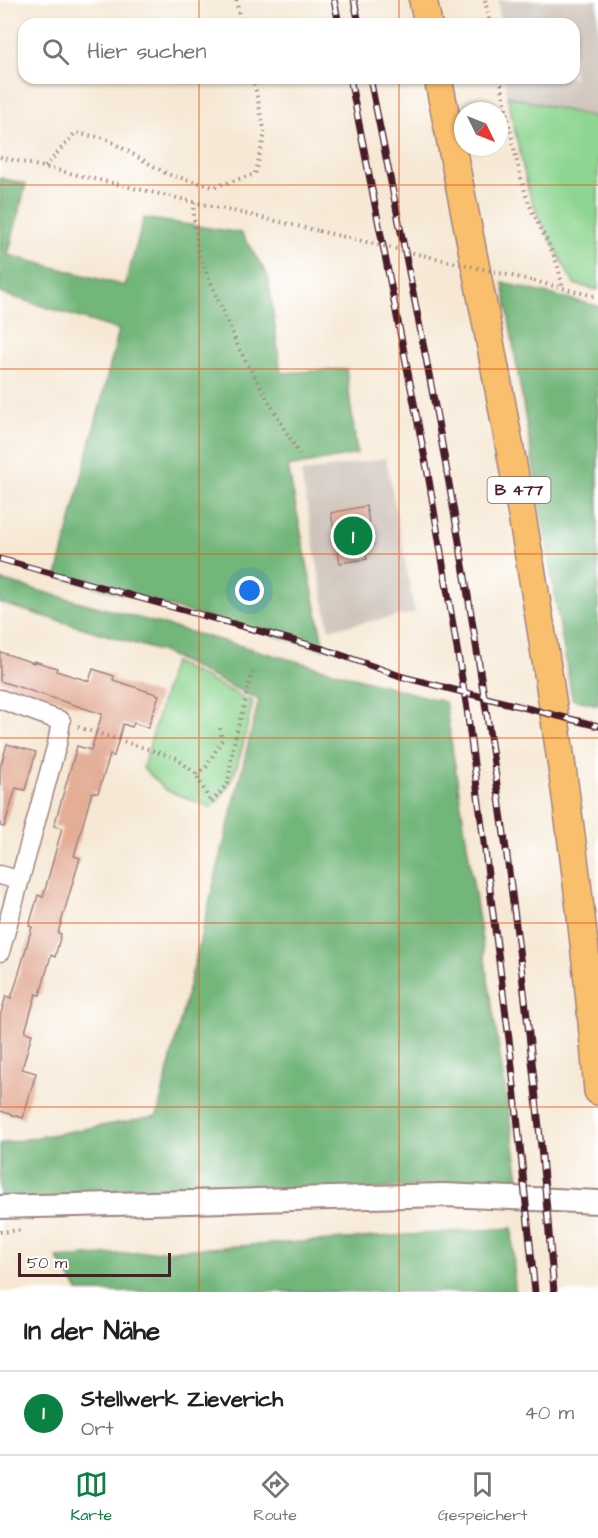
<!DOCTYPE html>
<html lang="de">
<head>
<meta charset="utf-8">
<style>
	body { margin:0; font-family:"Architects Daughter",sans-serif; background:#f2f2f2; color:#202124 }
	.compass { position:absolute; left:454px; top:102px; width:54px; height:54px; border-radius:50%; background:#fff; box-shadow:0 2px 4px #0004; rotate:133deg }
	.scale { position:absolute; left:18px; bottom:15px; width:153px; box-sizing:border-box; padding-left:6px; border:3px solid #4a1f2b; border-top:0; font-size:16px; line-height:21px; white-space:nowrap; color:#4a1f2b; -webkit-text-stroke:4px #fff; paint-order:stroke }
	.you { position:absolute; left:250px; top:591px; width:21px; height:21px; margin:-15px; border:4px solid #fff; border-radius:50%; background:#1a73e8; box-shadow:0 0 0 9px #1a73e833 }
	.badge { display:grid; place-items:center; width:39px; height:39px; border-radius:50%; background:#0b8043; color:#fff; font-size:20px; font-weight:700 }
	.pin { position:absolute; translate:-50% -50%; border:3px solid #fff; box-shadow:0 2px 6px #0006 }
	.list { margin:0; padding:0; list-style:none }
	h2 { display:flex; justify-content:space-between; align-items:center; height:78px; margin:0; padding:0 24px; font-size:26px }
	h2 small { font-size:20px; font-weight:400; color:#757577 }
	.list li { display:grid; grid-template-columns:39px 1fr auto; gap:18px; align-items:center; box-sizing:border-box; height:84px; padding:0 24px; border-top:2px solid #e0e0e0 }
	.list b { display:block; font-size:22px; white-space:nowrap }
	.list p { margin:0; font-size:20px; white-space:nowrap; color:#757577 }
	.list em { font-size:20px; font-style:normal; color:#757577 }
	.icon { flex:none; width:33px; height:33px; fill:none; stroke:currentColor; stroke-width:2; stroke-linecap:round; stroke-linejoin:round }
	.map { position:relative; flex:none; width:598px; height:1292px; overflow:hidden }
	.search { position:absolute; background:#fff; box-shadow:0 2px 4px #0004; left:18px; right:18px; top:18px; height:66px; display:flex; align-items:center; gap:15px; box-sizing:border-box; padding:0 21px; border-radius:18px; color:#757577; font-size:22px }
	.sheet { height:162px; background:#fff }
	nav { display:flex; justify-content:space-around; align-items:center; box-sizing:border-box; height:84px; border-top:2px solid #e0e0e0; background:#fff; font-size:16px; color:#757577 }
	nav a { display:grid; justify-items:center; gap:3px }
	nav .on { color:#0b8043 }
	.map>svg:first-child { display:block }
	.industrial { fill:#cdc2b9 }
	.green { fill:#8dd590; stroke:#6c7a5e; stroke-width:1.5 }
	.forest { fill:#72b67a; stroke:#5e6a52; stroke-width:1.5 }
	.building { fill:#e3ad96 }
	.lines { fill:none; stroke-linecap:round; stroke-linejoin:round }
	.minor-casing { stroke:#a08480; stroke-width:21 }
	.tertiary-casing { stroke:#a08480; stroke-width:26 }
	.primary-casing { stroke:#a08480; stroke-width:30 }
	.path { stroke:#a08480; stroke-width:4; stroke-dasharray:1.5 4.5; stroke-linecap:butt }
	.minor { stroke:#fff; stroke-width:18 }
	.tertiary { stroke:#fff; stroke-width:22 }
	.primary { stroke:#f9bf6d; stroke-width:27 }
	.rail-casing { stroke:#4a1f2b; stroke-width:7 }
	.rail { stroke:#fff; stroke-width:4.5; stroke-dasharray:14; stroke-linecap:butt }
	.path-bridge { stroke:#a08480; stroke-width:4; stroke-dasharray:1.5 4.5; stroke-linecap:butt }
	.grid { fill:none; stroke:#e0560e; stroke-width:1.5; stroke-opacity:0.55 }
	.labels { text-anchor:middle; dominant-baseline:central; stroke-width:6; stroke-linejoin:round; paint-order:stroke }
	.shield { fill:#fff; stroke:#80626b; stroke-width:1.5 }
	.shield-label { font-size:16px; font-weight:bold; fill:#4a1f2b }
</style>
</head>
<body>
<div class="map">
<svg width="598" height="1292" viewBox="0 0 598 1292">
	<rect width="100%" height="100%" fill="#fff"/>
	<filter id="ink" filterUnits="userSpaceOnUse"><feTurbulence type="fractalNoise" baseFrequency=".0167" numOctaves="2"/><feDisplacementMap in="SourceGraphic" scale="12" xChannelSelector="R" yChannelSelector="G"/><feConvolveMatrix kernelMatrix="1 2 1 2 8 2 1 2 1" color-interpolation-filters="sRGB"/></filter>
	<filter id="wash" filterUnits="userSpaceOnUse"><feTurbulence type="fractalNoise" baseFrequency=".008" numOctaves="4" result="noise"/><feDisplacementMap in="SourceGraphic" scale="24" xChannelSelector="R" yChannelSelector="G"/><feGaussianBlur stdDeviation="1.35" result="paint"/><feColorMatrix in="noise" values="0 0 0 0 0 0 0 0 0 0 0 0 0 0 0 0 0 1.4 0 .05"/><feComposite in="paint" operator="in"/></filter>
	<g filter="url(#wash)">
		<rect width="100%" height="100%" fill="#f6e8d4"/>
		<path class="industrial" d="M498,0H598V118L507,96L505,78H574V24H500Z
			M386,458L415,613L329,629L301,473Z"/>
		<path class="green" d="M507,96L598,118V290L574,284L540,220L529,193Z
			M173,662L253,702C244,737 239,784 211,808L166,790L143,768Z"/>
		<path class="forest" d="M0,178L26,184L8,255L125,286L144,218L241,233L268,276L281,373L346,369L357,454L288,467L324,649L57,576L119,330L0,293Z
			M503,283L598,306V705L572,699Z
			M0,580L445,702L519,1179L0,1215V1144L157,1116L259,700L163,652L0,603Z
			M512,1228L515,1292H79L57,1258Z"/>
		<g id="blocks">
			<path class="building" d="M366,506L373,545L365,547L367,559L340,563L331,513Z
				M0,652L34,663V661L57,668L56,671L89,681L93,669L114,676L113,680L159,695L148,728L134,723L132,727L123,724L114,756L110,755L98,793L92,792L74,856L80,858L58,933L61,934L55,957L51,955L40,995L36,994L25,1032L32,1034L22,1069L36,1073L23,1118L0,1111V1016L6,996L11,998L17,980L32,927L29,926L38,895L43,897L62,828L54,826L77,746L91,750L102,714L0,681Z
				M7,744L36,752L25,790L16,788L4,827L0,826V768Z"/>
		</g>
	</g>
	<g filter="url(#ink)">
		<use href="#blocks" fill-opacity="0" stroke="#a08480" stroke-width="1.5"/>
		<g class="lines">
			<g class="minor-casing">
				<path id="minor" d="M0,699L61,721L57,744L0,952
					M0,875L18,880"/>
			</g>
			<g class="tertiary-casing">
				<path id="tertiary" d="M0,1207L444,1195L598,1202"/>
			</g>
			<g class="primary-casing">
				<path id="primary" d="M423,0L428,24
					M438,78C506,414 571,749 598,1091"/>
			</g>
			<path class="path" d="M236,0L241,24
				M485,0L490,24
				M500,78C508,116 514,155 525,192C535,226 559,252 562,288
				M0,157L319,231
				M45,167L75,133L105,138L167,174L214,187L255,174L265,133L253,78
				M194,202V218L198,252L239,349L300,456
				M534,281L598,297
				M78,727L176,758L196,774L211,803L228,783L233,747L253,670
				M196,774L206,767L222,740L220,728
				M0,1232L23,1230"/>
			<use href="#minor" class="minor"/>
			<use href="#tertiary" class="tertiary"/>
			<use href="#primary" class="primary"/>
			<g class="rail-casing">
				<path id="rail" d="M334,0L339,24
					M354,0L359,24
					M350,78L428,474L467,709L510,1047L535,1292
					M370,78C396,209 424,340 447,472C495,743 532,1017 554,1292
					M0,559L324,649L403,677L598,726"/>
			</g>
			<use href="#rail" class="rail"/>
			<path class="path-bridge" d="M319,231L534,281"/>
		</g>
	</g>
	<path class="grid" d="M199,0V24M399,0V24M199,78V1292M399,78V1292M0,185H598M0,369H598M0,554H598M0,738H598M0,923H598M0,1107H598"/>
	<g class="labels">
		<rect class="shield" x="487.5" y="477" width="63" height="26" rx="4.5"/>
		<g class="shield-label">
			<text x="519" y="490">B 477</text>
		</g>
	</g>
</svg>
<svg class="compass" viewBox="-18 -18 36 36"><path d="M0-13l5 13h-10z" fill="#e53935"/><path d="M0 13l5-13h-10z" fill="#757577"/></svg>
<div class="scale">50 m</div>
<div class="you"></div>
<div class="pin badge" style="left:353px;top:536px">1</div>
<div class="search"><svg class="icon" aria-label="search" viewBox="0 0 24 24"><circle cx="10" cy="10" r="6"/><path d="M15 15l6 6"/></svg>Hier suchen</div>
</div>
<section class="sheet">
<h2>In der Nähe<small></small></h2>
<ul class="list">
<li><span class="badge">1</span><div><b>Stellwerk Zieverich</b><p>Ort</p></div><em>40 m</em></li>
</ul>
</section>
<nav>
<a class="on"><svg class="icon" aria-label="map" viewBox="0 0 24 24"><path d="M3 6l6-2 6 2 6-2v14l-6 2-6-2-6 2zM9 4v14M15 6v14"/></svg>Karte</a>
<a><svg class="icon" aria-label="directions" viewBox="0 0 24 24"><path d="M12 3l9 9-9 9-9-9zM9 14v-3h6M13 9l2 2-2 2"/></svg>Route</a>
<a><svg class="icon" aria-label="saved" viewBox="0 0 24 24"><path d="M7 4h10v16l-5-4-5 4z"/></svg>Gespeichert</a>
</nav>
</body>
</html>
